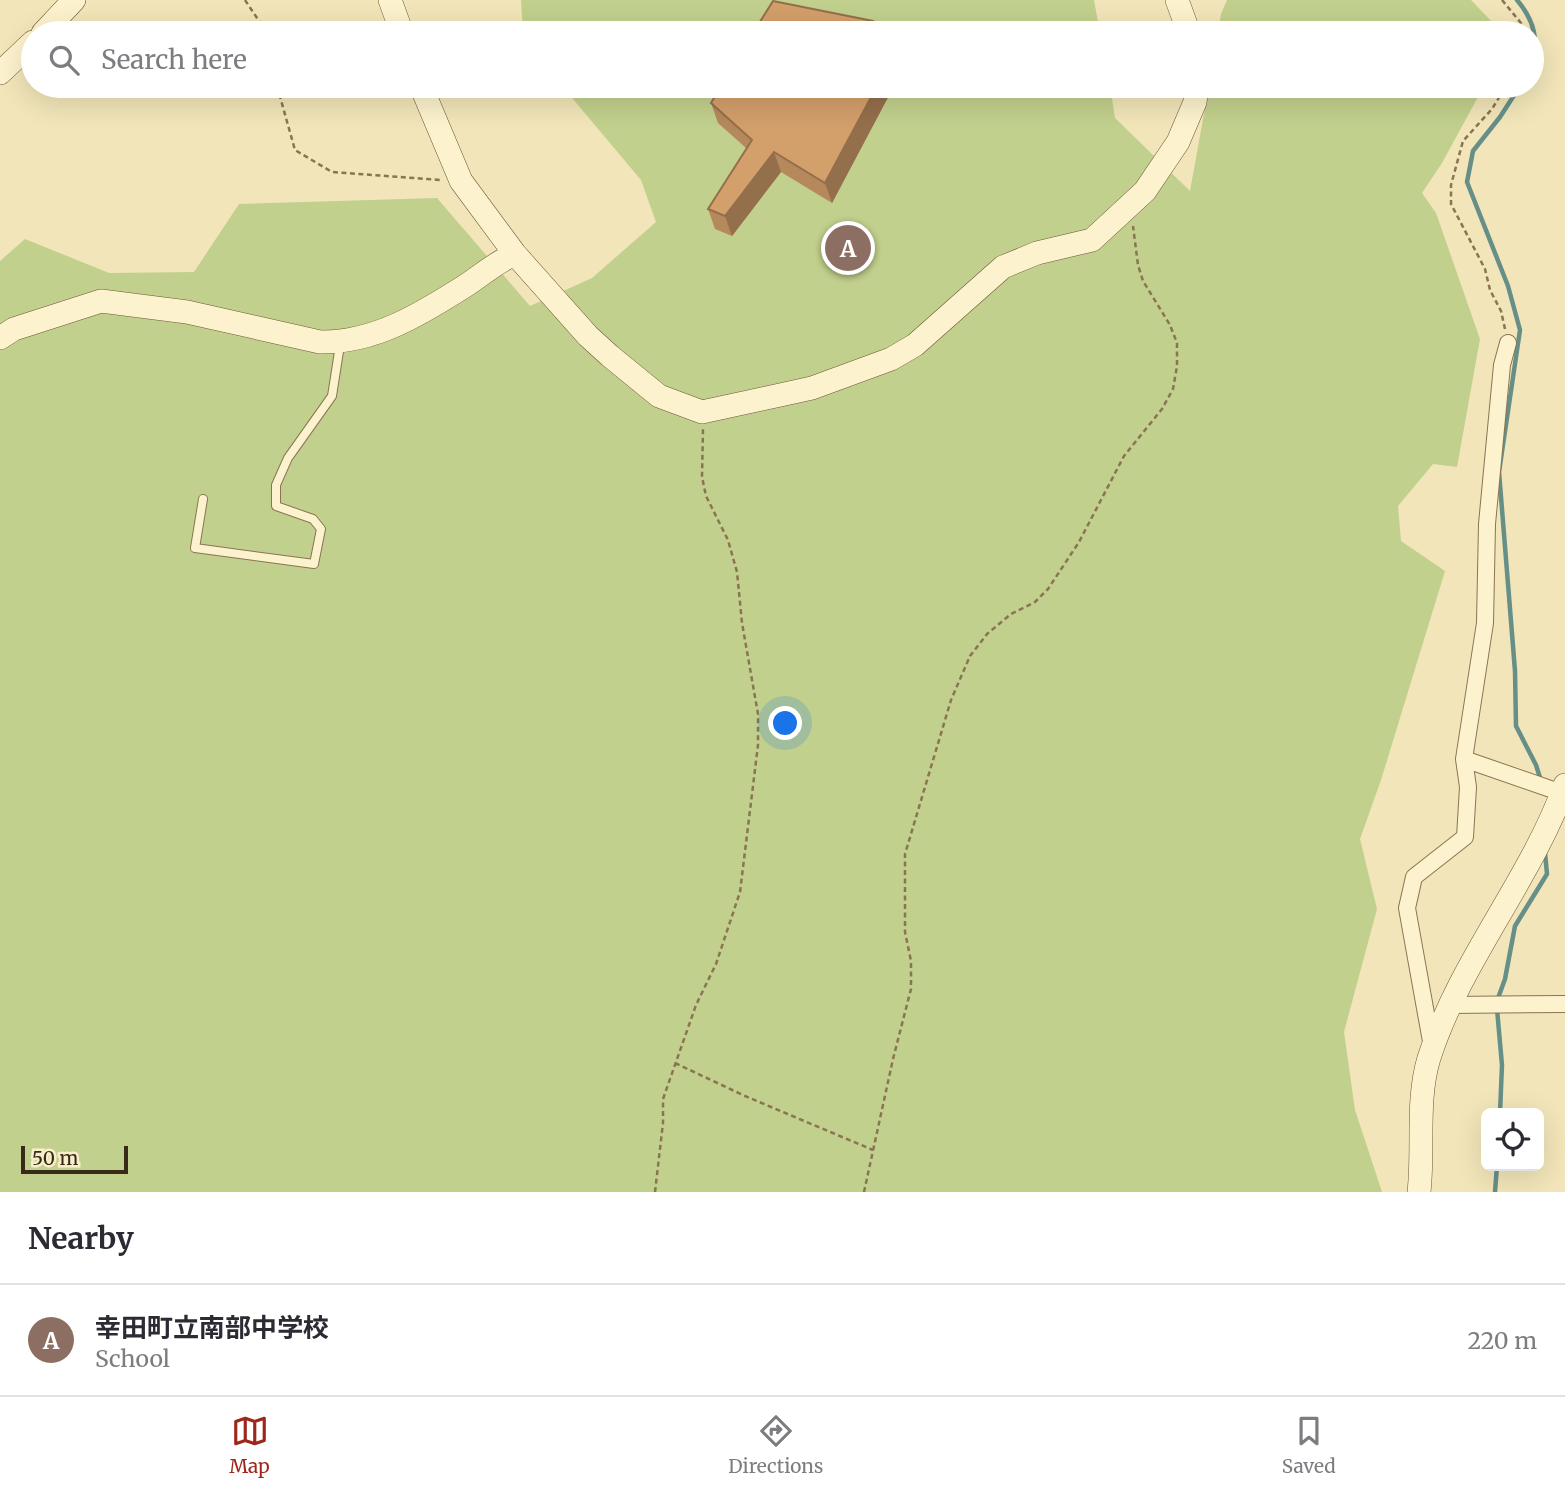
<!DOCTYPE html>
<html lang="en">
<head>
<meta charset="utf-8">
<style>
	body { margin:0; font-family:Merriweather,"Noto Sans JP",serif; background:#f2f2f3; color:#2b2b33 }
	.controls { position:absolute; right:21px; bottom:21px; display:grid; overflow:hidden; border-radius:10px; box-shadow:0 7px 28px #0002 }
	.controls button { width:63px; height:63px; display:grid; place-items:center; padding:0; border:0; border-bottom:2px solid #e1e1e2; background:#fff; color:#2b2b33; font:35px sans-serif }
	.scale { position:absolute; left:21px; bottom:18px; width:107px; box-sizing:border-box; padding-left:7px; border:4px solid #372a19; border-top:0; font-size:19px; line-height:24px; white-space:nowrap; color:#372a19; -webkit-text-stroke:5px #f8efc9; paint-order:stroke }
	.you { position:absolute; left:786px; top:724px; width:24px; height:24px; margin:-18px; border:5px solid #fff; border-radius:50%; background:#1a73e8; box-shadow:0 0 0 10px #1a73e833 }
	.badge { display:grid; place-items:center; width:46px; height:46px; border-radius:50%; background:#9d271d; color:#fff; font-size:23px; font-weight:700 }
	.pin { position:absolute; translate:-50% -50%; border:4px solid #fff; box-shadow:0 2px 7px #0006 }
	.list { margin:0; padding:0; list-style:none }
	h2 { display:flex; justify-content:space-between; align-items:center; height:91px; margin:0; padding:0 28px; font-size:30px }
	h2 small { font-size:23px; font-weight:400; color:#7c7c81 }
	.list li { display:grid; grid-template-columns:46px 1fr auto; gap:21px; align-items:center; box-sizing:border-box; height:112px; padding:0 28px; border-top:2px solid #e1e1e2 }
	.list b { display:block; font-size:26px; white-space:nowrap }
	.list p { margin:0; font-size:23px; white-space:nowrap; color:#7c7c81 }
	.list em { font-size:23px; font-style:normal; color:#7c7c81 }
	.icon { flex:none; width:38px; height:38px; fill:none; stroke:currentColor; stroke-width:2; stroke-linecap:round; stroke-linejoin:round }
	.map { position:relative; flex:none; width:1565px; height:1192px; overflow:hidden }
	.search { position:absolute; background:#fff; box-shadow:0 7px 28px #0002; left:21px; right:21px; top:21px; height:77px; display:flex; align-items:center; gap:18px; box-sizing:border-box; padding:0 24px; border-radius:38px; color:#7c7c81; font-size:26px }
	.sheet { height:203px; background:#fff }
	nav { display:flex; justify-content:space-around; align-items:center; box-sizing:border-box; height:98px; border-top:2px solid #e1e1e2; background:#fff; font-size:19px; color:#7c7c81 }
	nav a { display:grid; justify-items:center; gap:4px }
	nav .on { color:#9d271d }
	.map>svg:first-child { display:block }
	.green { fill:#c2d08d }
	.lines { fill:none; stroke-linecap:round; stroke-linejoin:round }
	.stream { stroke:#668f88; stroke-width:4.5 }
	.lane-casing { stroke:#897453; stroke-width:10 }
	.street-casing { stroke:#897453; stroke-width:18 }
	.secondary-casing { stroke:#6b5536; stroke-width:24 }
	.path { stroke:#897453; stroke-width:2.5; stroke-dasharray:5 3.5; stroke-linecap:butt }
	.lane { stroke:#fcf2cd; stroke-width:8 }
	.street { stroke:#fcf2cd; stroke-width:16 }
	.secondary { stroke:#fcf2cd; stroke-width:23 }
	.wall { fill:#b5895c }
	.shaded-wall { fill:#946f4b }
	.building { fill:#d39f6b; stroke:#946f4b; stroke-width:2 }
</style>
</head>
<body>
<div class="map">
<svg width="1565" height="1192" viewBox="0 0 1565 1192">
	<rect width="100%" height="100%" fill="#f2e5b9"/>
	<path class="green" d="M521,0H1094L1100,33H523Z
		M1227,0H1471L1496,26L1498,33H1218L1221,14Z
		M562,86H1110L1115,118L1190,191L1209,86H1484L1442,163L1422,193L1436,213L1480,339L1457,467L1433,464L1398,506L1401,541L1445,571L1381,780L1360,839L1377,909L1344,1032L1355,1110L1382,1192H0V261L25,239L109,273L194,272L239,204L437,198L530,306L592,278L656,222L641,180Z"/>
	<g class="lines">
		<path class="stream" d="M1517,0C1535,21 1539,41 1532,68
			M1520,86L1500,117L1473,151L1467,182L1508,286L1520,330L1499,472L1515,671L1516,726L1536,765L1541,781
			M1497,1001L1505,979L1515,926L1547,874L1545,853
			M1497,1009L1502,1065L1500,1113
			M1495,1192L1497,1166"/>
		<g class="lane-casing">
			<path id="lane" d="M203,499L195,548L314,564L321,529L313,519L276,506V485L288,458L332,396L340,345"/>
		</g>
		<g class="street-casing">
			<path id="street" d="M1508,343L1502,365L1487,524L1485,623L1464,759L1562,793
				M1449,1005L1565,1004
				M1432,1047L1407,908L1414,877L1465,837L1468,787L1464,759"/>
		</g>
		<g class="secondary-casing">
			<path id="secondary" d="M390,0L402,33
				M1177,0L1189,33
				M43,33L74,0
				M0,73L33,42
				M421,86L461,181L515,254L588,336L610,356L659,396L702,412L812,388L891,359L915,345L1003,267L1037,253L1092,240L1145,191L1178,142L1195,102L1197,86
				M0,338L14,329L101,301L187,312L320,342C374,343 421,314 465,286C482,275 496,262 515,254
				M1419,1192C1424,1148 1416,1101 1429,1058C1460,961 1530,881 1565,785"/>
		</g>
		<path class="path" d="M245,0L263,27L264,33
			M1502,0L1521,23L1522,33
			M277,86L295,150L332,172L441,180
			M1505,329L1501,311L1490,290L1485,269L1451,204V185L1463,141L1492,109L1506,86
			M675,1063L745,1096L873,1150
			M655,1192L663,1123V1099L696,1005L716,964L740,892L758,745V714L742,623L737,572L728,540L706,496L702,477L703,429
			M864,1192L893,1059L911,989V961L905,932V854L951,700L970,656L987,634L1011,614L1035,602L1048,589L1079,542L1124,456L1162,409L1173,389L1177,366V343L1170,325L1143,281L1138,265L1133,226"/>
		<use href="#lane" class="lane"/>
		<use href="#street" class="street"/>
		<use href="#secondary" class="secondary"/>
	</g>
	<path class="wall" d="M894,86L832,203L781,172L732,236L715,229L708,209L746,148L718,123L711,103Z"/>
	<path class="shaded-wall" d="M877,86H894L832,203L825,183Z
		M774,152L781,172L732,236L725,216Z"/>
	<path class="building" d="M773,1L873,21L892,33H753Z
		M721,86H877L825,183L774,152L725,216L708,209L752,140L711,103Z"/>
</svg>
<div class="controls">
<button><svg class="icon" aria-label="locate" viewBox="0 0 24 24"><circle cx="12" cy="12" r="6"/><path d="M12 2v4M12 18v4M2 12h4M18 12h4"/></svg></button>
</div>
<div class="scale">50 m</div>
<div class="you"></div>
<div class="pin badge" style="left:848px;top:248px;background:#8d6e63">A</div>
<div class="search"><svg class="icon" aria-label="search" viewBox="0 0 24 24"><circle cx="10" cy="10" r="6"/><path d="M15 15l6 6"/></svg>Search here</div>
</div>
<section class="sheet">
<h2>Nearby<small></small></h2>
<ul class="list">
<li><span class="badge" style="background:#8d6e63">A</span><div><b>幸田町立南部中学校</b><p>School</p></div><em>220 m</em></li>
</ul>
</section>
<nav>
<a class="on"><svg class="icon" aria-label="map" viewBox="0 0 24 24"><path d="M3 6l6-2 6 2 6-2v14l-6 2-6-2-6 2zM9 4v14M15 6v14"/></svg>Map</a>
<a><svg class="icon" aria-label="directions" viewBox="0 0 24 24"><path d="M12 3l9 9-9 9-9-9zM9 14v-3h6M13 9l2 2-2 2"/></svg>Directions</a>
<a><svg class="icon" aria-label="saved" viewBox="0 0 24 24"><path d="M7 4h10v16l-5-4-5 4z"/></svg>Saved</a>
</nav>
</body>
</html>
